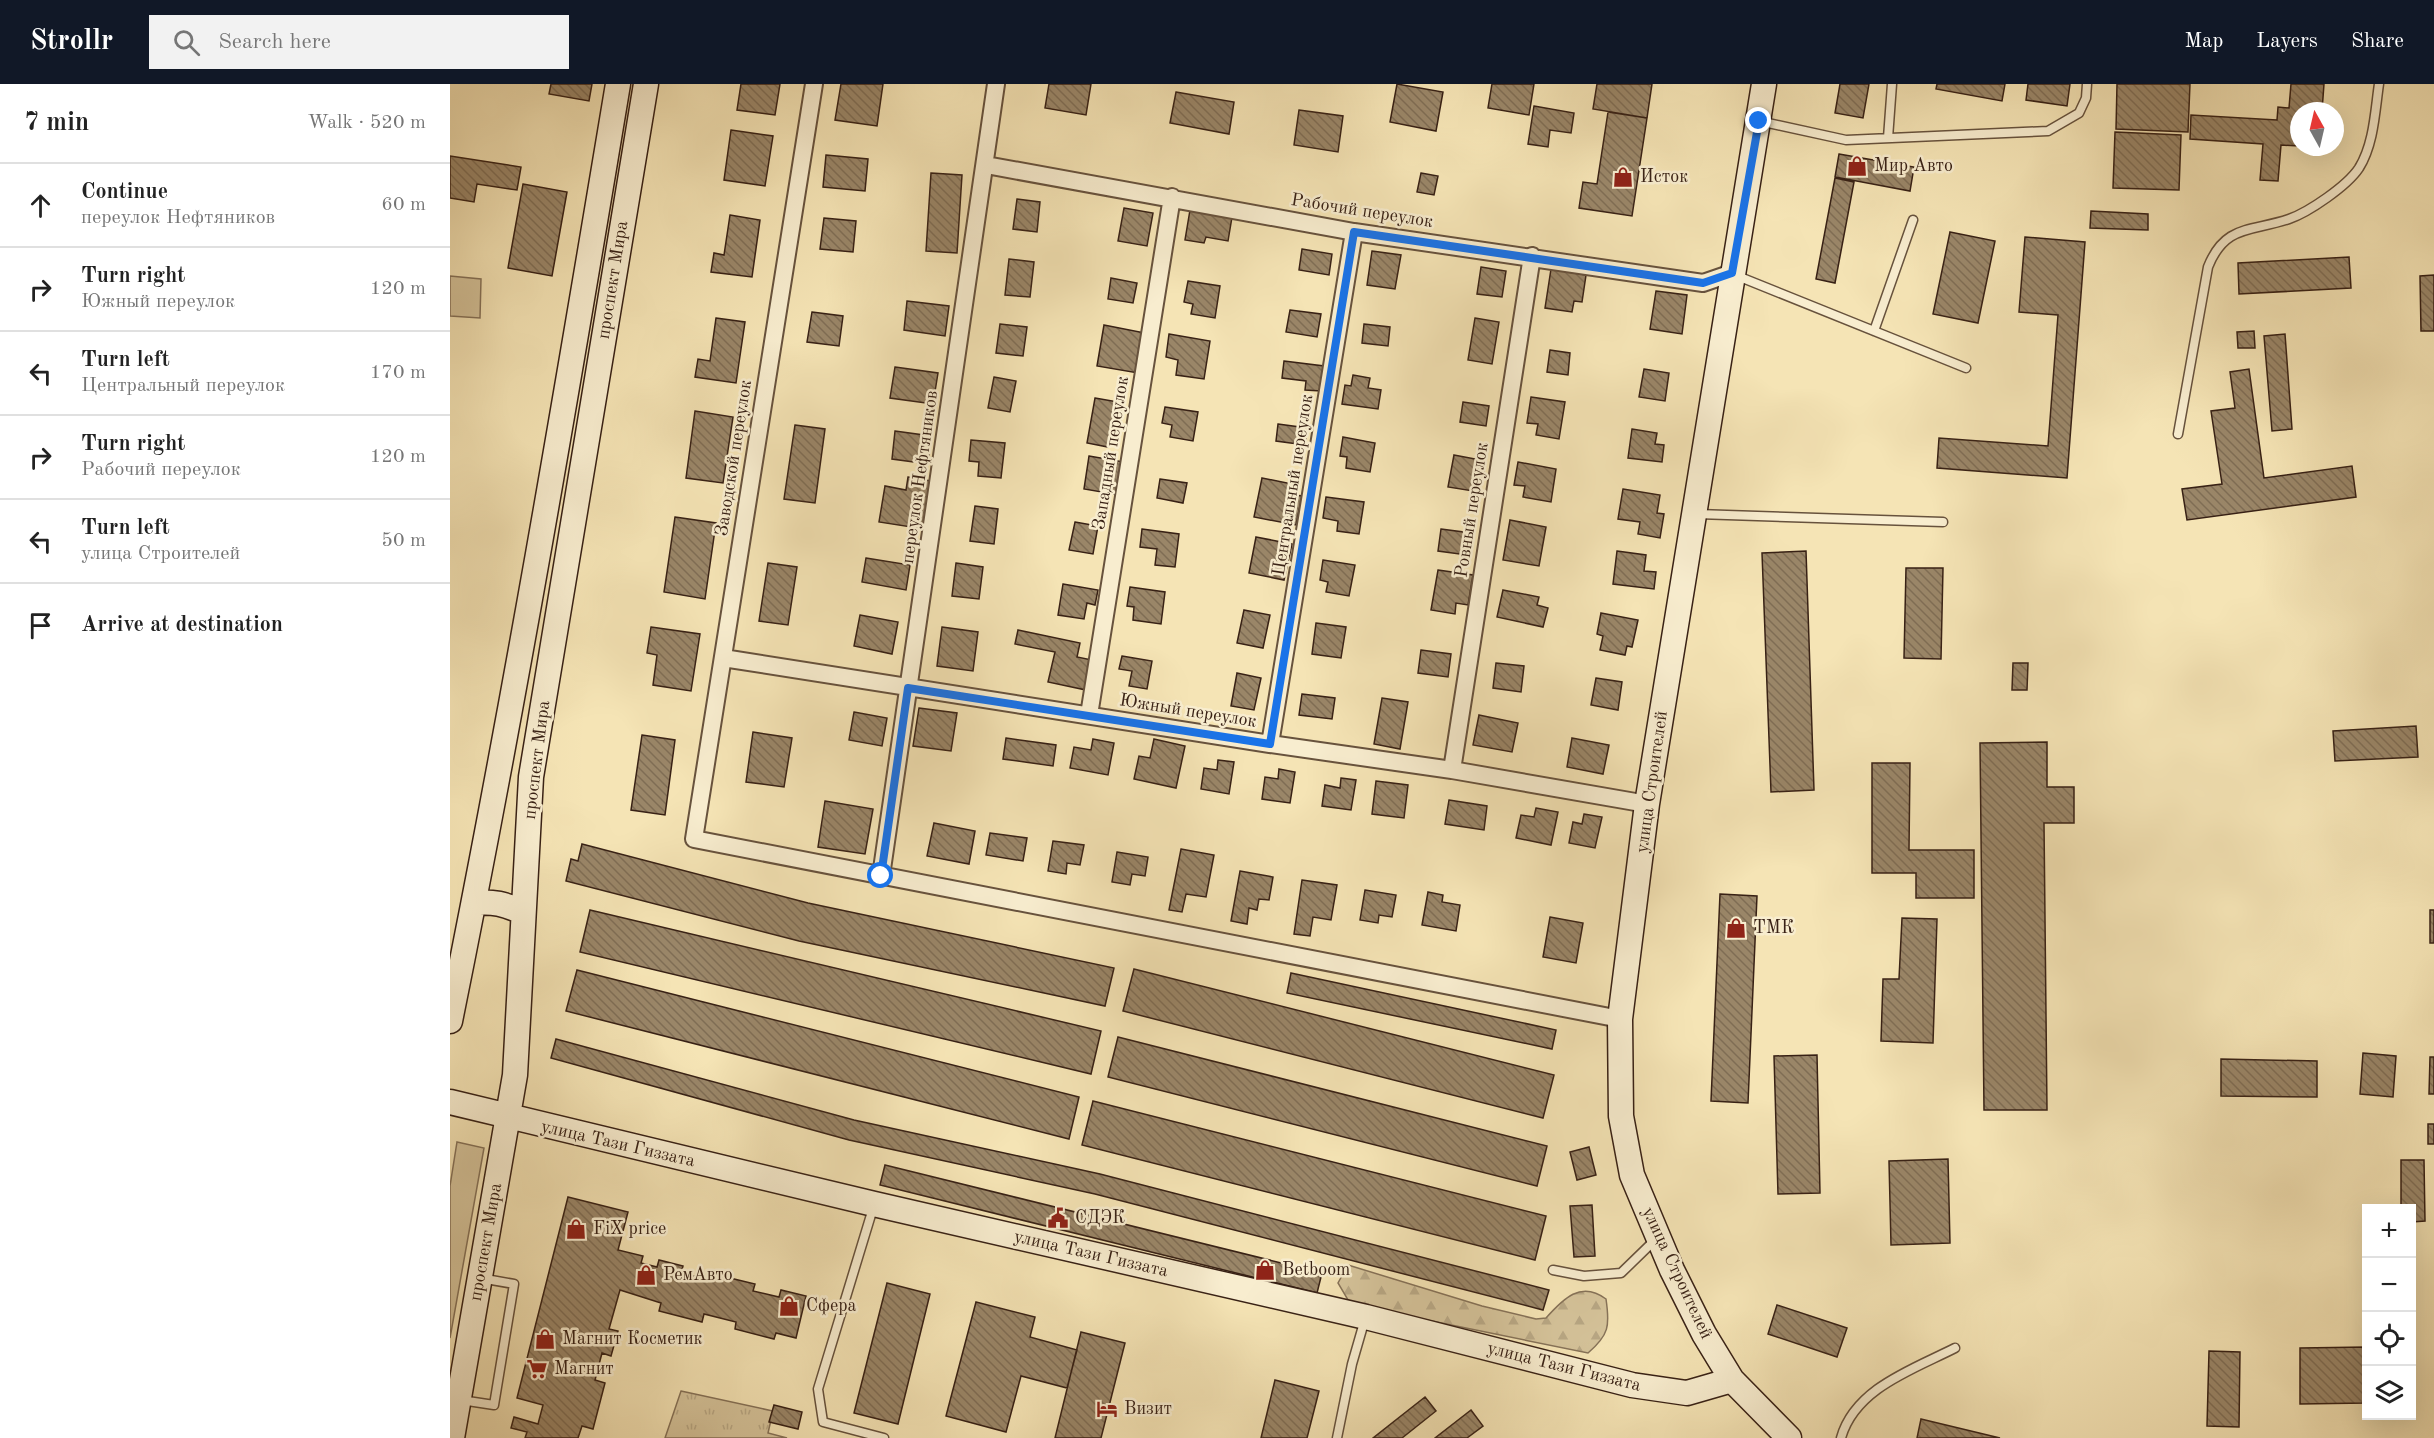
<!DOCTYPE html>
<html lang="en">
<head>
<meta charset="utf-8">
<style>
	body { margin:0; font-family:"Old Standard TT",serif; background:#f2f2f2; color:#222 }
	.controls { position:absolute; right:18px; bottom:18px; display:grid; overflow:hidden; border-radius:0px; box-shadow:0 6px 24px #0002 }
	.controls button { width:54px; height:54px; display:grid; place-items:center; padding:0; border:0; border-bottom:2px solid #e0e0e0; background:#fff; color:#222; font:30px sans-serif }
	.compass { position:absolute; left:1840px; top:18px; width:54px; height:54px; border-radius:50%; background:#fff; box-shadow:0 6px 24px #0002; rotate:352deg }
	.stop { position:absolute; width:18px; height:18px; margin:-14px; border:4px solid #1a73e8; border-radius:50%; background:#fff }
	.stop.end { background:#1a73e8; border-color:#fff; box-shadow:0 2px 6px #0008 }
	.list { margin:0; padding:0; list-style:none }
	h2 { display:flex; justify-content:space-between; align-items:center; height:78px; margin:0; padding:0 24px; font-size:26px }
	h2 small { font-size:20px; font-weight:400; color:#767676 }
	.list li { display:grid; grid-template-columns:39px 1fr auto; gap:18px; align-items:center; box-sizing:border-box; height:84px; padding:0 24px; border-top:2px solid #e0e0e0 }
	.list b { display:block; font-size:22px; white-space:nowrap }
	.list p { margin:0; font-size:20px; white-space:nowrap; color:#767676 }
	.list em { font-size:20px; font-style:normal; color:#767676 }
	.icon { flex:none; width:33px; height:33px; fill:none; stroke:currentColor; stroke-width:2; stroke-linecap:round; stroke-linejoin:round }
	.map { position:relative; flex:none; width:1984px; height:1354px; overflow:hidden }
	header { display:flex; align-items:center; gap:36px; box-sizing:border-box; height:84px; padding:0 30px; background:#111827; color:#fff }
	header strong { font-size:28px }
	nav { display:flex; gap:33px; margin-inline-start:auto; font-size:21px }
	.search { width:420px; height:54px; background:#f2f2f2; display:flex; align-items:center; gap:15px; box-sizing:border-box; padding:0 21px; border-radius:0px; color:#767676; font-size:22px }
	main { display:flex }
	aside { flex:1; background:#fff }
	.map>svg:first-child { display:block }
	.grass { fill:#d5c39a; stroke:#867258; stroke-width:1.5 }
	.forest { fill:url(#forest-firs); stroke:#867258; stroke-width:1.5 }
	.park { fill:url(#park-tufts); stroke:#867258; stroke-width:1.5 }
	.building { fill:url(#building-back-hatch); stroke:#382115; stroke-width:1.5 }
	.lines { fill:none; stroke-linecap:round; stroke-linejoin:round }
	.lane-casing { stroke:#67523d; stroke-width:11 }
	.street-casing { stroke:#67523d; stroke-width:20 }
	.secondary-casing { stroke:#382115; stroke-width:27 }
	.lane { stroke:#f8edcf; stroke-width:8 }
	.street { stroke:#f8edcf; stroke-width:16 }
	.secondary { stroke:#f8edcf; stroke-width:24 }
	.route { stroke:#1a73e8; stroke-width:8 }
	.labels { text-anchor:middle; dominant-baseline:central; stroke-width:5; stroke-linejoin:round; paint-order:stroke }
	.poi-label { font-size:18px; fill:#382115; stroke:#f8edcf; text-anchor:start }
	.street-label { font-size:18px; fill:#382115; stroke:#f8edcf }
</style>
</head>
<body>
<header>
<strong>Strollr</strong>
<div class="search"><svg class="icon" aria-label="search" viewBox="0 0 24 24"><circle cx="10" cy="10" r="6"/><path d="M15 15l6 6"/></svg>Search here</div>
<nav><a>Map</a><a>Layers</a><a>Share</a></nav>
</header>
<main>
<aside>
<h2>7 min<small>Walk · 520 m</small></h2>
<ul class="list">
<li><svg class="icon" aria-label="ahead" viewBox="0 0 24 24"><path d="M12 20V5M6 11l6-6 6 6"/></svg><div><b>Continue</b><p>переулок Нефтяников</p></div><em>60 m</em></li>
<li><svg class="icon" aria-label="right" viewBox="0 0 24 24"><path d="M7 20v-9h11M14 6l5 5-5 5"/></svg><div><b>Turn right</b><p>Южный переулок</p></div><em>120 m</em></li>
<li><svg class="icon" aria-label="left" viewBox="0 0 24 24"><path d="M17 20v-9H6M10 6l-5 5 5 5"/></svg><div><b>Turn left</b><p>Центральный переулок</p></div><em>170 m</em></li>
<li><svg class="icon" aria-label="right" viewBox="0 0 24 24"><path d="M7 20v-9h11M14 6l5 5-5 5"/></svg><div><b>Turn right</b><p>Рабочий переулок</p></div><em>120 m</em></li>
<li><svg class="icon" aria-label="left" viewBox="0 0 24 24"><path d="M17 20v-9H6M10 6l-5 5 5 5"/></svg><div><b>Turn left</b><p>улица Строителей</p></div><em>50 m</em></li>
<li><svg class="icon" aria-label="arrive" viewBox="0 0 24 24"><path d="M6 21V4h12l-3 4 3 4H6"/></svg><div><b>Arrive at destination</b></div></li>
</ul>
</aside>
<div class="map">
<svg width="1984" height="1354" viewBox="0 0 1984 1354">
	<defs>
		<pattern id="forest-firs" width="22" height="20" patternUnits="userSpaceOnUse" patternTransform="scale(1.5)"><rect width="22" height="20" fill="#d5c39a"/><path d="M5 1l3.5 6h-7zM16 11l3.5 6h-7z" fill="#b8a784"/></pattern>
		<pattern id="park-tufts" width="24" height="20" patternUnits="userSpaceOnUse" patternTransform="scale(1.5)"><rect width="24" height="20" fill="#d5c39a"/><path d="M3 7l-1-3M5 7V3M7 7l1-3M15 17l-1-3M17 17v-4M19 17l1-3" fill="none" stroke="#b8a784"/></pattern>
		<pattern id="building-back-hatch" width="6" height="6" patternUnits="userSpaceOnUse" patternTransform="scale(1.5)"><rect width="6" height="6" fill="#9a8668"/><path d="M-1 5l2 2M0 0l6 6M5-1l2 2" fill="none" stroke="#7f6d54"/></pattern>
	</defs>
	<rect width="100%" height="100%" fill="#f5e4b5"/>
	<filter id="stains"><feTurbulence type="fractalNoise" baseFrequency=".00333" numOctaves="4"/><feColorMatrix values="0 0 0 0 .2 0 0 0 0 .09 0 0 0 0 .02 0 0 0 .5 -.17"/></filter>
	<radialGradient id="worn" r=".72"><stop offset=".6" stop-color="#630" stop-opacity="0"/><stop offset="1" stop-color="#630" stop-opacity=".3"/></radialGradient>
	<path class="grass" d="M0,192L31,195L30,234L0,232Z
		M7,1058L34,1064L0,1254V1102Z"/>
	<path class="forest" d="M898,1181L1032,1222L1086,1235L1096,1234C1113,1215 1131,1196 1156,1215C1160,1242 1159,1251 1138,1269L918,1224L898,1216L888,1199Z"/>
	<path class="park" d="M231,1307L323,1327L318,1349L337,1354H215Z"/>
	<path class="building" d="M101,0H142L139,17L99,10Z
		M291,0H330L325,31L287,26Z
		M391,0H433L427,42L385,36Z
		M599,0H641L636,31L595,24Z
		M947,0L993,8L986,47L940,38Z
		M1042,0H1084L1079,31L1038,24Z
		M1147,0H1202L1197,34L1143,25Z
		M1390,0H1419L1413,34L1385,29Z
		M1487,0H1555L1552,17L1486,5Z
		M1578,0H1620L1617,22L1576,16Z
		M1667,0H1740L1738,48L1666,45Z
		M1841,0H1874L1872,27H1849V62L1831,61L1828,97L1810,96L1813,60L1740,55L1741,31L1827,36L1828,23L1839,24Z
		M726,8L784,18L779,50L720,39Z
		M1084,22L1124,29L1121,49L1100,46L1098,63L1078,60Z
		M849,26L893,32L888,68L844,61Z
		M1158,28L1197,34L1182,132L1129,124L1133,98L1147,100Z
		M281,46L323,52L315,102L274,96Z
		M1665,48L1731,51L1729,106L1663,104Z
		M1389,70L1464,83L1460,107L1385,93Z
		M376,71L418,75L415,107L373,103Z
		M0,72L71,83L67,106L27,100L24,118L0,114Z
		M481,89L512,91L507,169L476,167Z
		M971,89L988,92L984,111L967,108Z
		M1385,94L1404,98L1385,199L1366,195Z
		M73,100L117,108L102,192L58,184Z
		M567,115L590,118L587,148L563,145Z
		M674,124L703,129L697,162L668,157Z
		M740,126L782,133L778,157L756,153L754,159L735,156Z
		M1641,127L1698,130V146L1640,144Z
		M280,131L310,136L302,193L261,188L264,169L274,171Z
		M374,134L406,137L403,168L370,165Z
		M1500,148L1545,157L1528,239L1483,230Z
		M1575,153L1635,158L1617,394L1487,384L1489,354L1598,362L1608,231L1569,228Z
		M852,165L882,170L879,191L849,186Z
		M922,167L951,171L945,205L917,201Z
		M1899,173L1901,204L1789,210L1788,179Z
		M559,175L584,178L580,213L555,211Z
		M1031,183L1056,187L1052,213L1027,210Z
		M1101,185L1136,191L1132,218L1124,217L1122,228L1095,224Z
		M1984,191V247H1971L1970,192Z
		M661,194L687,199L683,219L658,215Z
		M738,197L770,202L765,234L741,230L743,220L734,218Z
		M1206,207L1237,211L1232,250L1200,245Z
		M457,217L499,222L495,252L454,246Z
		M840,226L871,230L867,253L836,248Z
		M362,228L393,232L389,262L357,258Z
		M266,234L295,238L286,299L245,293L248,275L260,277Z
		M1025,234L1049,238L1042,280L1018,276Z
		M550,240L577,243L573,272L546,269Z
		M914,240L940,243L938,262L912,259Z
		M654,241L695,249L688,289L647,282Z
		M1804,247L1805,264H1788L1787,248Z
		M719,250L760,257L754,295L726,291L728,276L716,273Z
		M1835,250L1842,345L1822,347L1814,252Z
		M1100,266L1120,269L1118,291L1097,288Z
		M834,277L874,282L871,307L855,306L856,297L832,294Z
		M445,283L488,289L483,320L440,314Z
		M1194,285L1219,289L1215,317L1189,313Z
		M1799,285L1814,394L1902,382L1906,413L1737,436L1732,405L1772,400L1761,327L1785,324L1780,288Z
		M903,291L920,294L918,304L931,306L928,325L892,320L895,301L901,302Z
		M544,293L566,297L560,328L538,324Z
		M1081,313L1115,318L1109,355L1086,351L1088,340L1077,339Z
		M645,314L674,319L669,348L661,346L658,363L637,359Z
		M1013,318L1039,322L1036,342L1010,338Z
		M715,323L748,328L743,357L720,353L722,341L712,339Z
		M245,327L283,333L273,399L236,394Z
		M828,340L857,344L855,361L826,357Z
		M345,341L375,345L365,419L334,415Z
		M1182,345L1207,349L1205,360L1214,361L1212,378L1178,374Z
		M445,347L481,352L478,380L442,375Z
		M893,353L925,359L920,388L896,384L897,373L890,372Z
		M521,356L555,359L551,394L528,392L529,378L519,377Z
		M1004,371L1036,377L1032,398L1025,396L1023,407L998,403Z
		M639,372L674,378L669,411L634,405Z
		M1068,378L1106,385L1101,418L1073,413L1075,402L1064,401Z
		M458,393L482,397L474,445L429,438L435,402L456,406Z
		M812,394L847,401L845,411L852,412L846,441L804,433Z
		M710,395L737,399L733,419L707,414Z
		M1173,405L1210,411L1207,429L1214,430L1210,454L1188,450L1190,438L1168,435Z
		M876,413L914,418L909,450L887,447L888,437L873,434Z
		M525,422L548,425L544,460L520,457Z
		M225,433L266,439L255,515L214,508Z
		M1060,436L1096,443L1089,482L1053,476Z
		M625,438L648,442L643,470L619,466Z
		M692,445L729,450L725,483L705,481L707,465L690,463Z
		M991,445L1021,449L1017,471L988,467Z
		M806,453L842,460L834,496L799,489Z
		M1167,467L1196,471L1194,487L1206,488L1204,505L1163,500Z
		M1356,467L1364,706L1321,708L1312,469Z
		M416,474L460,481L456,506L412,498Z
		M873,476L905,481L899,512L876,508L878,498L870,496Z
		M318,479L347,483L338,541L309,537Z
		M506,479L533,483L529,515L502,512Z
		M1456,484H1493L1491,575L1454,574Z
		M988,486L1023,491L1018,521L1006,519L1005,530L981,526Z
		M613,500L648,506L645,521L637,519L634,535L608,531Z
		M680,503L715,508L711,540L683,536L684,523L677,522Z
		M1053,506L1089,513L1087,521L1098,524L1093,543L1047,533Z
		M794,526L820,531L813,564L787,559Z
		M1151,529L1188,536L1182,563L1177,562L1175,571L1150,566L1153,552L1147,550Z
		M410,531L448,538L442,570L404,562Z
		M866,539L896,543L891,574L862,570Z
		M201,543L250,550L241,607L203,601L207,571L197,569Z
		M492,543L528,548L523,587L487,582Z
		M568,546L630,559L627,573L642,576L636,606L598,598L605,568L565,560Z
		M971,566L1001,570L998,593L968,589Z
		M672,572L702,577L697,605L679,602L682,587L669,585Z
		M1046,579L1074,582L1071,608L1043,604Z
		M1563,579H1578L1577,606H1562Z
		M787,589L811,594L804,626L781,622Z
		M1146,594L1172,598L1168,626L1141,621Z
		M852,610L885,614L882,635L849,631Z
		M932,614L958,618L950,665L924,660Z
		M469,624L507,629L501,667L463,662Z
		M404,628L437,634L432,662L399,656Z
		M1029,631L1068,639L1062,668L1023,661Z
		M1966,642L1968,673L1885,677L1883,647Z
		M303,648L342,654L334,703L296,698Z
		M192,651L225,656L215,731L181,726Z
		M556,654L606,661L603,682L553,675Z
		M1122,654L1159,661L1153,690L1117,683Z
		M643,655L664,659L658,691L620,684L624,663L641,666Z
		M704,655L735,662L726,704L684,695L689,672L700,674Z
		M1597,658V703H1624V739H1594L1597,1026H1534L1530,659Z
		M768,676L784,678L779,710L751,705L754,684L767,686Z
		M1422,679H1460L1459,766H1524V814H1466V789H1422Z
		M829,685L845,688L840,719L812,715L815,693L828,695Z
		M891,694L906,696L901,726L872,722L875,701L890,704Z
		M926,697L958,701L954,734L922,730Z
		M999,716L1037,722L1034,746L995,740Z
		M375,717L423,725L415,770L368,763Z
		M1086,724L1108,728L1101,761L1066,754L1071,731L1084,733Z
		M1134,730L1152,733L1145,764L1119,759L1123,738L1132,740Z
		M484,739L525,747L519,780L477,772Z
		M540,749L577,754L573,777L536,771Z
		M603,757L634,761L630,781L617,779L616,790L598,787Z
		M132,760L358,819L664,884L655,922L349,857L116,797L121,775L128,777Z
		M731,765L764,771L756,813L736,810L732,828L719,826Z
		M667,768L698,773L695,792L682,790L680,801L662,798Z
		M790,787L823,793L819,816L809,815L807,826L799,824L797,840L781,837Z
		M852,796L887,801L881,836L863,833L860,852L844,850Z
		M915,806L946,811L942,833L929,831L928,839L910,836Z
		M978,808L993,811L992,818L1010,821L1006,847L972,841Z
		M1270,810L1307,812L1298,1019L1261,1017Z
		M140,826L651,947L641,990L130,868Z
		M1980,826H1984V859H1980Z
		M1100,833L1133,839L1126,879L1093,873Z
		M1452,834L1487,835L1483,959L1431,957L1433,895H1449Z
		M684,885L1104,991L1093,1034L673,927Z
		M127,886L629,1013L619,1055L116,927Z
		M841,889L1106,946L1102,965L837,909Z
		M668,953L1097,1062L1087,1102L658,993Z
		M106,955L404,1036L650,1090L1099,1206L1093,1226L645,1110L399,1056L101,974Z
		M1913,969L1946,972L1943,1013L1910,1010Z
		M1367,971L1370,1109L1328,1110L1324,972Z
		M1980,973H1984V1010H1979Z
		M1771,975L1867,977V1013L1771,1012Z
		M643,1017L1096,1132L1085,1176L632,1061Z
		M1978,1040H1984V1060H1978Z
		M1139,1063L1146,1091L1127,1096L1120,1068Z
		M1498,1075L1500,1159L1441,1161L1439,1077Z
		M1951,1076H1974L1975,1137L1962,1138V1124H1951Z
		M435,1081L872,1189L867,1209L430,1101Z
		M118,1113L178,1128L168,1166L193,1172L191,1179L207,1183L209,1176L233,1182L231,1189L257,1195L259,1189L305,1200L303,1207L329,1213L331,1206L356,1212L346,1254L326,1249L324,1255L285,1245L286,1238L254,1230L252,1238L209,1227L211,1219L170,1206L159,1245L168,1247L161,1272L152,1269L145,1296L155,1299L143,1345L132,1342L128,1354H75L77,1348L61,1344L64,1333L88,1340L93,1321L67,1314Z
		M1142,1121L1145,1172L1124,1173L1120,1122Z
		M437,1199L480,1210L448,1340L404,1329Z
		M526,1218L585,1233L580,1253L627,1266L617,1304L571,1292L556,1348L496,1332Z
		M1327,1221L1397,1244L1387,1273L1318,1250Z
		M631,1248L675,1259L651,1354H605Z
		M1916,1263V1319L1850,1320V1264Z
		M1759,1267L1790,1268L1789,1343L1757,1342Z
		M825,1296L869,1307L857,1354H811Z
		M975,1313L986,1327L952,1354H923Z
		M324,1321L352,1328L348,1345L319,1338Z
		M1021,1326L1033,1342L1017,1354H985Z
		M1471,1335L1550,1354H1467Z"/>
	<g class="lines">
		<g class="lane-casing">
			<path id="lane" d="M1309,37L1396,56L1598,47L1629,29L1636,14L1637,0
				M1438,54L1442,0
				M1285,191L1516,284
				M1424,247L1463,136
				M1728,350L1758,183C1775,140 1801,148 1839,135C1859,128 1897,102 1909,84C1924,60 1925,27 1929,0
				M1247,430L1493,438
				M424,1121L368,1305L373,1338L434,1354
				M1103,1186L1134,1192L1171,1189L1205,1156
				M11,1316L44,1321L64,1200L30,1194
				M887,1354L902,1280L915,1235
				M1391,1354C1405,1304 1464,1285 1505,1264"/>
		</g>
		<g class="street-casing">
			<path id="street" d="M364,0L244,755L1170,935
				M536,81L904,148L1253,199L1282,189
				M273,574L820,660L1002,686L1197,720
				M639,631L722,113
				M820,660L904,148
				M1002,686L1082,172
				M431,792L546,0"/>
		</g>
		<g class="secondary-casing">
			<path id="secondary" d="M1314,0L1197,720L1170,935L1171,1032L1182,1091L1222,1186L1254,1250L1282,1296L1339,1354
				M24,819C43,817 55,820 72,828
				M0,937C63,626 116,313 168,0
				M0,1018L424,1120L916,1233L1182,1301L1237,1309L1282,1296
				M2,1354L65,991L81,693L196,0"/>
		</g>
		<use href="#lane" class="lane"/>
		<use href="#street" class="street"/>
		<use href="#secondary" class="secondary"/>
	</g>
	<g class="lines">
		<path class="route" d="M431,792L458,604L820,660L904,148L1253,199L1282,189L1309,37"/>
	</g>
	<defs>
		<g id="shop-bare" transform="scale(1.62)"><path d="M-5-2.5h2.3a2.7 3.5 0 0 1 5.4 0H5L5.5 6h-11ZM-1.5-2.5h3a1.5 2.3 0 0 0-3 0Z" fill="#8f2418" stroke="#f8edcf" stroke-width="2.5" paint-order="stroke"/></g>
		<g id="civic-bare" transform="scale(1.62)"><path d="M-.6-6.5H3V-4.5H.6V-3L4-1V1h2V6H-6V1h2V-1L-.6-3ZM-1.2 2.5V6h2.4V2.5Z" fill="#8f2418" stroke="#f8edcf" stroke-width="2.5" paint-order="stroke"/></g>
		<g id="supermarket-bare" transform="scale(1.62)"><path d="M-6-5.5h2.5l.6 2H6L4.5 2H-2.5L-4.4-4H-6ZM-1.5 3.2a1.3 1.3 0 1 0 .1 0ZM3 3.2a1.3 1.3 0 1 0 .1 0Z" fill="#8f2418" stroke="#f8edcf" stroke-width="2.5" paint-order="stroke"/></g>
		<g id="hotel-bare" transform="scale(1.62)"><path d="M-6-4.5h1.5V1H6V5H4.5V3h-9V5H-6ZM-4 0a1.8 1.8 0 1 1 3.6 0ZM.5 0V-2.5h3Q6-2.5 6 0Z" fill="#8f2418" stroke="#f8edcf" stroke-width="2.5" paint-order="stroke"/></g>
	</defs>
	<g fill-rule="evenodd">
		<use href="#shop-bare" x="1407" y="82"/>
		<use href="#shop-bare" x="1173" y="93"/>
		<use href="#shop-bare" x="1286" y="844"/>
		<use href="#civic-bare" x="608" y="1134"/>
		<use href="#shop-bare" x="126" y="1145"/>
		<use href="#shop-bare" x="815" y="1186"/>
		<use href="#shop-bare" x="196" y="1191"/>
		<use href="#shop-bare" x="339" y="1222"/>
		<use href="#shop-bare" x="95" y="1255"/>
		<use href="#supermarket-bare" x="87" y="1285"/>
		<use href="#hotel-bare" x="657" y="1325"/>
	</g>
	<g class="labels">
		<g class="poi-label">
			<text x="1424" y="82">Мир Авто</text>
			<text x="1190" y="93">Исток</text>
			<text x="1303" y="844">ТМК</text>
			<text x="625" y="1134">СДЭК</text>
			<text x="143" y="1145">FiX price</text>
			<text x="832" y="1186">Betboom</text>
			<text x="213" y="1191">РемАвто</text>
			<text x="356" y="1222">Сфера</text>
			<text x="112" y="1255">Магнит Косметик</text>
			<text x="104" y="1285">Магнит</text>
			<text x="674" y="1325">Визит</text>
		</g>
		<g class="street-label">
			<text transform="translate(912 127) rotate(9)">Рабочий переулок</text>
			<text transform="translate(163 196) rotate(-81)">проспект Мира</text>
			<text transform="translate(661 369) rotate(-81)">Западный переулок</text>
			<text transform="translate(284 374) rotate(-81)">Заводской переулок</text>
			<text transform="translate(470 393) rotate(-82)">переулок Нефтяников</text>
			<text transform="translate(843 401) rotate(-81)">Центральный переулок</text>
			<text transform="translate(1022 426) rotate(-81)">Ровный переулок</text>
			<text transform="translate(738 627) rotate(9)">Южный переулок</text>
			<text transform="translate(87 676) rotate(-83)">проспект Мира</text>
			<text transform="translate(1202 698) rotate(-82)">улица Строителей</text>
			<text transform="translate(168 1060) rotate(13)">улица Тази Гиззата</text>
			<text transform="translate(36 1158) rotate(-80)">проспект Мира</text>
			<text transform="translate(641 1170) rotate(13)">улица Тази Гиззата</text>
			<text transform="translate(1227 1189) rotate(65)">улица Строителей</text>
			<text transform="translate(1114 1283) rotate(14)">улица Тази Гиззата</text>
		</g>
	</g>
	<rect width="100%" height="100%" filter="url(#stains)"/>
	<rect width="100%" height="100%" fill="url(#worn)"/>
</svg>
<div class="controls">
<button>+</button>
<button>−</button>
<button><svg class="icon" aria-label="locate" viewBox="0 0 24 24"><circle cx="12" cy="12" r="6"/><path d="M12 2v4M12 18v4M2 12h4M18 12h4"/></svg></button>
<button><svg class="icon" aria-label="layers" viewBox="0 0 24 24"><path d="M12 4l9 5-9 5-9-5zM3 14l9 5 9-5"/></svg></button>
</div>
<svg class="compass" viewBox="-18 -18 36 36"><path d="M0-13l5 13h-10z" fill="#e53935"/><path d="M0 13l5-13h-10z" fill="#767676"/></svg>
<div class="stop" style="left:431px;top:792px"></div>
<div class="stop end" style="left:1309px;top:37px"></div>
</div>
</main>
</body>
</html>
